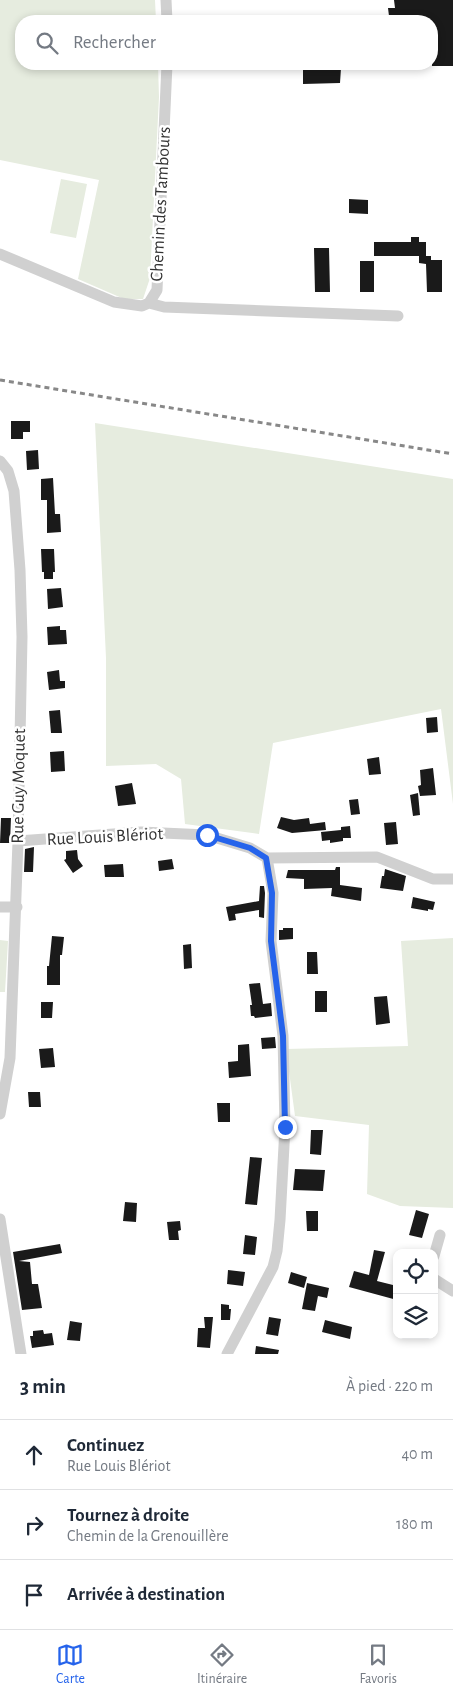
<!DOCTYPE html>
<html lang="fr">
<head>
<meta charset="utf-8">
<style>
	body { margin:0; font-family:"Alegreya Sans",sans-serif; background:#f6f6f7; color:#1f2937 }
	.controls { position:absolute; right:15px; bottom:15px; display:grid; overflow:hidden; border-radius:10px; box-shadow:0 2px 8px #0003 }
	.controls button { width:45px; height:45px; display:grid; place-items:center; padding:0; border:0; border-bottom:1px solid #e0e1e3; background:#fff; color:#1f2937; font:25px sans-serif }
	.stop { position:absolute; width:15px; height:15px; margin:-11px; border:4px solid #2563eb; border-radius:50%; background:#fff }
	.stop.end { background:#2563eb; border-color:#fff; box-shadow:0 1px 5px #0008 }
	.list { margin:0; padding:0; list-style:none }
	h2 { display:flex; justify-content:space-between; align-items:center; height:65px; margin:0; padding:0 20px; font-size:21px }
	h2 small { font-size:16px; font-weight:400; color:#747a83 }
	.list li { display:grid; grid-template-columns:32px 1fr auto; gap:15px; align-items:center; box-sizing:border-box; height:70px; padding:0 20px; border-top:1px solid #e0e1e3 }
	.list b { display:block; font-size:19px; white-space:nowrap }
	.list p { margin:0; font-size:16px; white-space:nowrap; color:#747a83 }
	.list em { font-size:16px; font-style:normal; color:#747a83 }
	.icon { flex:none; width:28px; height:28px; fill:none; stroke:currentColor; stroke-width:2; stroke-linecap:round; stroke-linejoin:round }
	.map { position:relative; flex:none; width:453px; height:1354px; overflow:hidden }
	.search { position:absolute; background:#fff; box-shadow:0 2px 8px #0003; left:15px; right:15px; top:15px; height:55px; display:flex; align-items:center; gap:12px; box-sizing:border-box; padding:0 18px; border-radius:20px; color:#747a83; font-size:19px }
	.sheet { height:275px; background:#fff }
	nav { display:flex; justify-content:space-around; align-items:center; box-sizing:border-box; height:70px; border-top:1px solid #e0e1e3; background:#fff; font-size:14px; color:#747a83 }
	nav a { display:grid; justify-items:center; gap:2px }
	nav .on { color:#2563eb }
	.map>svg:first-child { display:block }
	.green { fill:#e6ecdf }
	.building { fill:#1a1a1a }
	.lines { fill:none; stroke-linecap:round; stroke-linejoin:round }
	.minor { stroke:#d0d0d0; stroke-width:11 }
	.rail { stroke:#888; stroke-width:3; stroke-dasharray:5 4; stroke-linecap:butt }
	.route { stroke:#2563eb; stroke-width:6 }
	.labels { text-anchor:middle; dominant-baseline:central; stroke-width:5; stroke-linejoin:round; paint-order:stroke }
	.street-label { font-size:18px; fill:#333; stroke:#fff }
</style>
</head>
<body>
<div class="map">
<svg width="453" height="1354" viewBox="0 0 453 1354">
	<rect width="100%" height="100%" fill="#fff"/>
	<path class="green" d="M0,0H155L156,21H21V64H158L159,97L150,278L143,299H124L78,279L99,180L0,160Z
		M61,179L87,184L76,238L50,233Z
		M95,423L453,479V804L441,709L273,743L259,834L185,824L181,779L156,764L106,766V658Z
		M453,938V1208L400,1206L367,1194L369,1125L295,1116L286,1049L408,1046L401,941Z
		M0,940L8,941L5,992H0Z"/>
	<path class="building" d="M394,0H453V66H432V21H396L395,16H389L388,8H395Z
		M303,68H341L340,83L303,84Z
		M349,199L368,200V214L349,213Z
		M411,237H419V242H426V256H431V260H442V292H427L426,264L419,263V256H374V242H411Z
		M314,248H329L330,292H315Z
		M360,261H374V292H360Z
		M11,421H30V432H23V439H11Z
		M38,450L39,469L27,470L26,451Z
		M53,478L55,514H60L61,532L47,533V500H41V479Z
		M41,549H54L55,572H53V579H44V572H42Z
		M61,588L63,607L48,609L47,589Z
		M60,626V630H66L67,644L48,645L47,627Z
		M59,670L60,681H65V688L49,690L47,672Z
		M60,710L62,733H51L49,711Z
		M437,717L438,732L427,733L426,718Z
		M64,751L65,771L51,772L50,752Z
		M379,757L381,774L369,775L367,759Z
		M433,768L436,795L420,796L418,786L421,785L420,770Z
		M132,783L136,804L118,806L115,786Z
		M418,793L420,815L413,816L410,795Z
		M358,799L360,814L351,815L349,800Z
		M281,817L294,820L309,818L310,824L325,822L326,830L292,833L277,828Z
		M1,818H11L10,843H0Z
		M396,822L398,844L386,845L384,823Z
		M350,826L351,838H343V841L330,843V840L322,841L321,832L341,830V827Z
		M34,847L33,872H24L25,849Z
		M77,850L78,859L83,866L73,873L64,860L66,859V851Z
		M172,859L174,869L159,871L158,861Z
		M123,864L124,877H105L104,865Z
		M336,867H340V885L362,888L361,901L331,896L332,888L304,889V879L286,878L288,870H335Z
		M385,869L406,876L403,891L380,888L382,876H384Z
		M260,886H264L265,893L264,918L259,917V910L235,914L236,920L229,921L226,907L259,901Z
		M413,897L435,902L433,910L428,909V911L411,908Z
		M283,928H293V939L279,940V930H283Z
		M52,936L64,937L62,955H60V985H47V966H49Z
		M191,944L192,968L184,969L183,945Z
		M307,952H317L318,974H307Z
		M260,983L263,1004L271,1003L272,1016L255,1018L254,1016H251L250,1005H252L249,984Z
		M315,991H327V1012H315Z
		M387,996L390,1023L376,1025L374,997Z
		M41,1002H53L52,1018H41Z
		M275,1037L276,1048L262,1049L261,1038Z
		M249,1044L251,1076L229,1078L228,1062L238,1061V1045Z
		M53,1048L55,1067L41,1068L39,1049Z
		M28,1092H40L41,1107H29Z
		M217,1103H230V1122H218Z
		M311,1130H323L321,1155L310,1154Z
		M250,1157L262,1158L257,1205L245,1204Z
		M295,1169L325,1170L323,1191L293,1190Z
		M125,1202L137,1203L136,1222L123,1221Z
		M416,1210L429,1214L422,1238L409,1235Z
		M306,1211H318V1231H307Z
		M180,1221L181,1230L178,1231L179,1240H169L167,1222Z
		M245,1235L257,1237L255,1255L243,1254Z
		M60,1244L62,1253L19,1261L30,1262L32,1284H38L42,1308L22,1310L13,1252Z
		M374,1250L385,1252L377,1281L397,1286V1300L349,1287L354,1271L369,1275Z
		M228,1270L245,1272L243,1286L227,1284Z
		M291,1272L307,1277L304,1288L288,1283Z
		M307,1283L329,1288L327,1298L318,1296L315,1311L302,1309Z
		M221,1304L229,1305V1309H231L230,1320H221Z
		M204,1317H213L210,1348L197,1347L198,1328H205Z
		M269,1317L281,1319L278,1336L266,1334Z
		M325,1320L352,1327L350,1339L322,1332Z
		M70,1321L82,1323L80,1341L67,1340Z
		M43,1330L44,1334L52,1333L54,1345L32,1348L30,1336H33V1331Z
		M256,1346L279,1350L278,1354H255Z"/>
	<g class="lines">
		<path class="minor" d="M166,0L167,21
			M0,254L114,302L142,306L149,303L157,290L167,64
			M149,303L164,307L398,316
			M0,461L8,471L14,491L20,570L22,637L18,841L10,1058L0,1114
			M18,841L141,832L207,835L250,848L267,858L377,857L433,879H453
			M0,907H17
			M0,1219L21,1354
			M434,1256L440,1235
			M434,1279L453,1291
			M227,1354L273,1267L277,1251L280,1220L285,1127L283,1036L271,941L273,893L267,858"/>
		<path class="rail" d="M0,380L453,454"/>
	</g>
	<g class="lines">
		<path class="route" d="M207,835L250,848L266,858L272,893L271,941L283,1036L285,1127"/>
	</g>
	<g class="labels">
		<g class="street-label">
			<text transform="translate(161 204) rotate(-87)">Chemin des Tambours</text>
			<text transform="translate(19 786) rotate(-89)">Rue Guy Moquet</text>
			<text transform="translate(105 837) rotate(-3)">Rue Louis Blériot</text>
		</g>
	</g>
</svg>
<div class="controls">
<button><svg class="icon" aria-label="locate" viewBox="0 0 24 24"><circle cx="12" cy="12" r="6"/><path d="M12 2v4M12 18v4M2 12h4M18 12h4"/></svg></button>
<button><svg class="icon" aria-label="layers" viewBox="0 0 24 24"><path d="M12 4l9 5-9 5-9-5zM3 14l9 5 9-5"/></svg></button>
</div>
<div class="stop" style="left:207px;top:835px"></div>
<div class="stop end" style="left:285px;top:1127px"></div>
<div class="search"><svg class="icon" aria-label="search" viewBox="0 0 24 24"><circle cx="10" cy="10" r="6"/><path d="M15 15l6 6"/></svg>Rechercher</div>
</div>
<section class="sheet">
<h2>3 min<small>À pied · 220 m</small></h2>
<ul class="list">
<li><svg class="icon" aria-label="ahead" viewBox="0 0 24 24"><path d="M12 20V5M6 11l6-6 6 6"/></svg><div><b>Continuez</b><p>Rue Louis Blériot</p></div><em>40 m</em></li>
<li><svg class="icon" aria-label="right" viewBox="0 0 24 24"><path d="M7 20v-9h11M14 6l5 5-5 5"/></svg><div><b>Tournez à droite</b><p>Chemin de la Grenouillère</p></div><em>180 m</em></li>
<li><svg class="icon" aria-label="arrive" viewBox="0 0 24 24"><path d="M6 21V4h12l-3 4 3 4H6"/></svg><div><b>Arrivée à destination</b></div></li>
</ul>
</section>
<nav>
<a class="on"><svg class="icon" aria-label="map" viewBox="0 0 24 24"><path d="M3 6l6-2 6 2 6-2v14l-6 2-6-2-6 2zM9 4v14M15 6v14"/></svg>Carte</a>
<a><svg class="icon" aria-label="directions" viewBox="0 0 24 24"><path d="M12 3l9 9-9 9-9-9zM9 14v-3h6M13 9l2 2-2 2"/></svg>Itinéraire</a>
<a><svg class="icon" aria-label="saved" viewBox="0 0 24 24"><path d="M7 4h10v16l-5-4-5 4z"/></svg>Favoris</a>
</nav>
</body>
</html>
